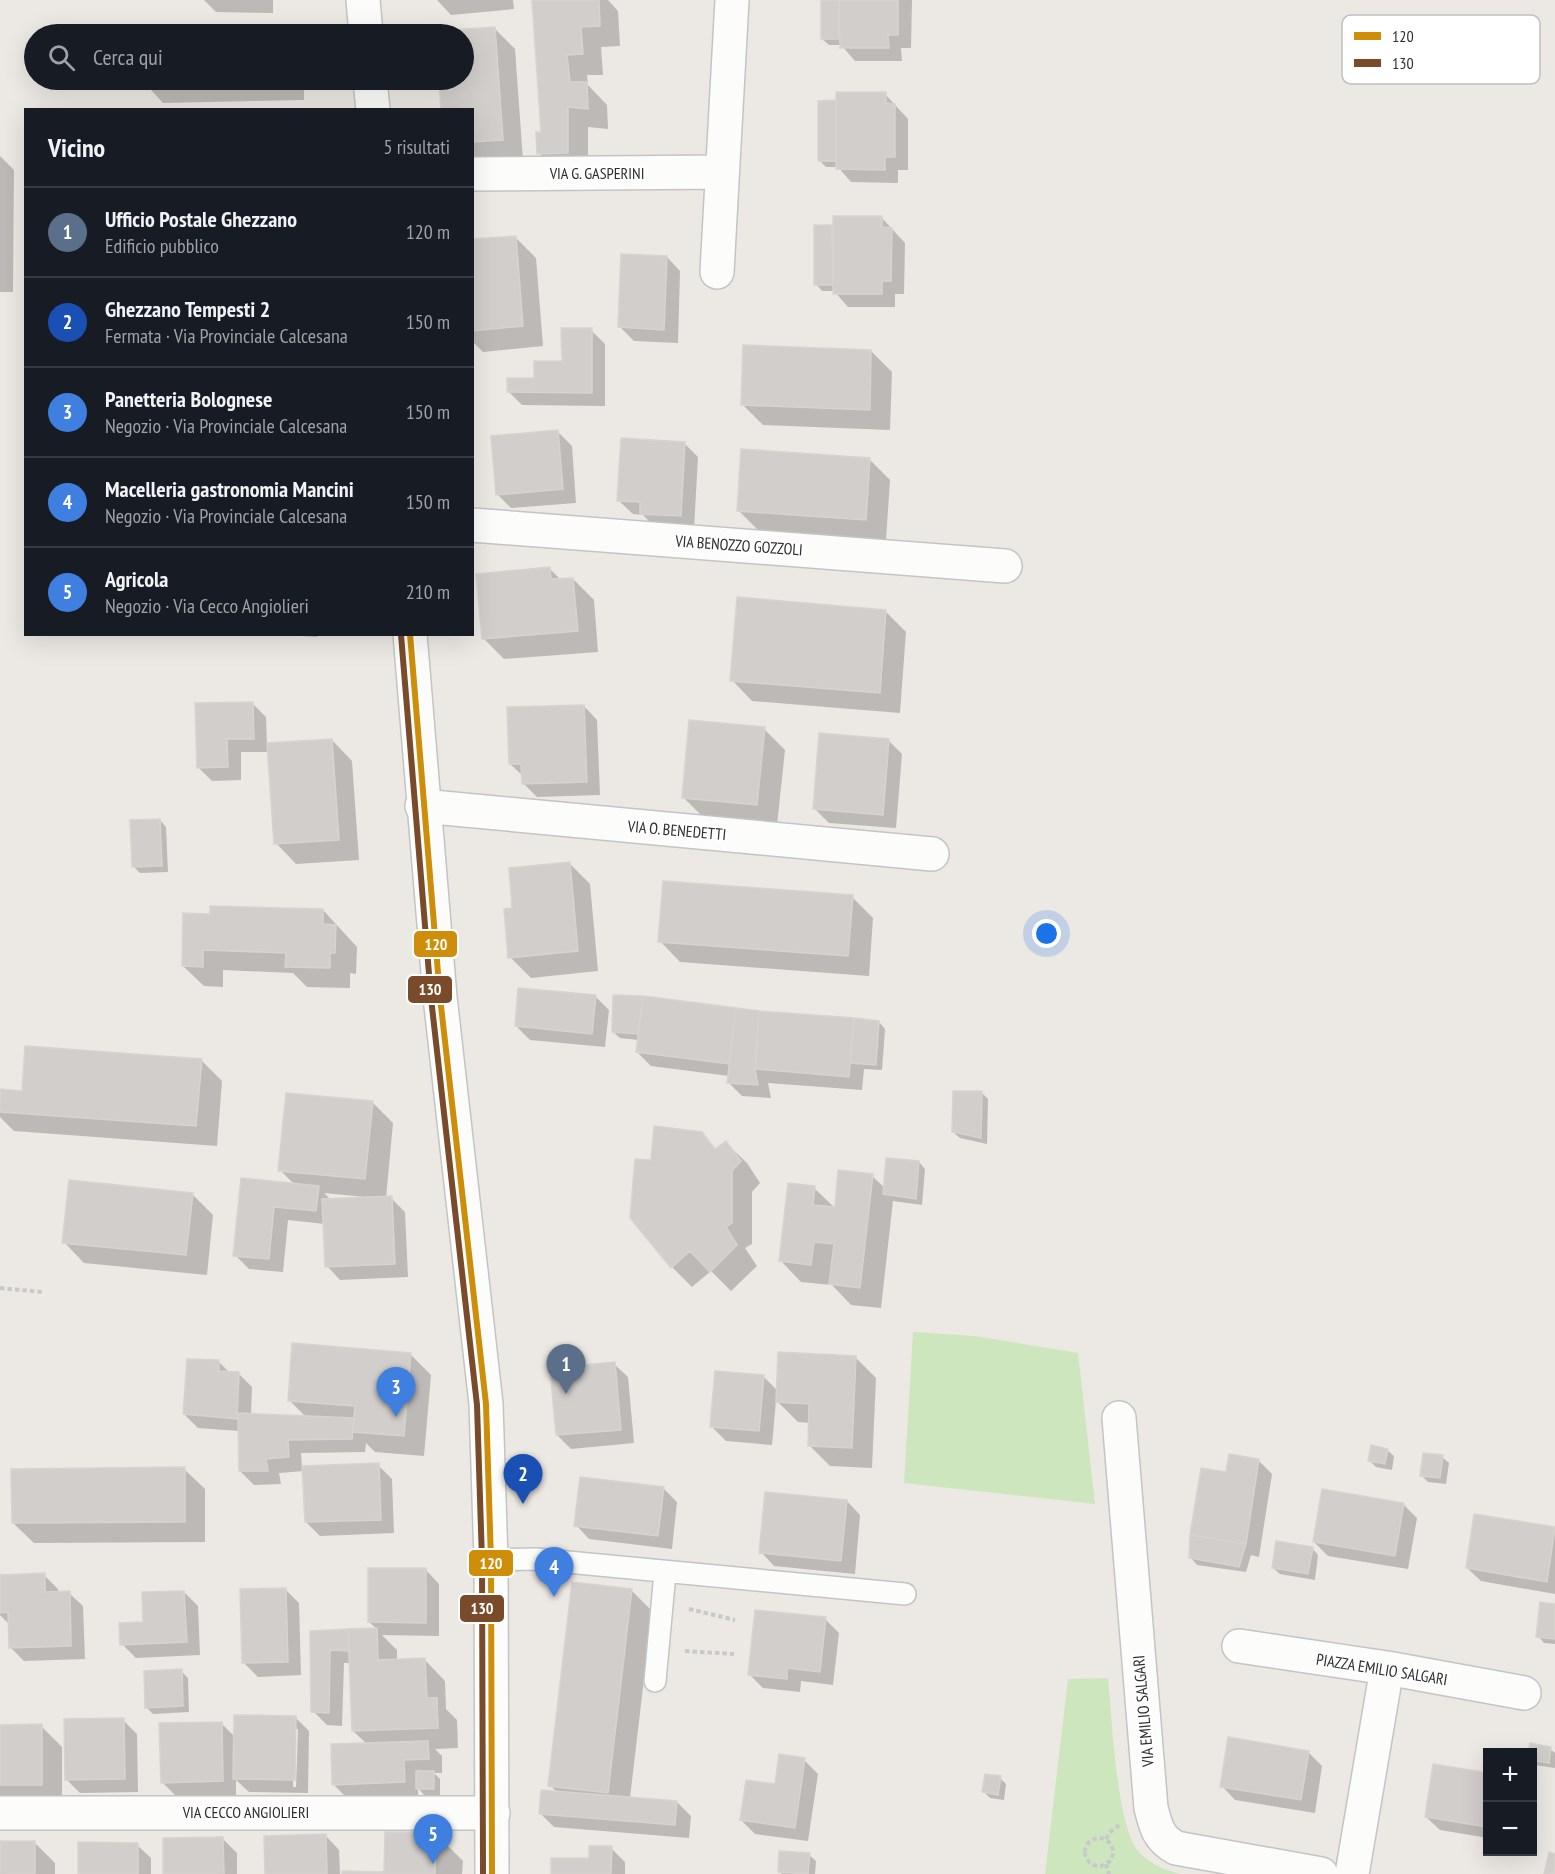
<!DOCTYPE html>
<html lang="it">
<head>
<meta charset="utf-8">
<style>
	body { margin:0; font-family:"PT Sans Narrow",sans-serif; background:#242831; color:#f1f3f6 }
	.controls { position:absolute; right:18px; bottom:18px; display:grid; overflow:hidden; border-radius:0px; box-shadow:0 6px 24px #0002 }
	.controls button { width:54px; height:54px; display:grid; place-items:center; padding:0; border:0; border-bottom:2px solid #363941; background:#171b24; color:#f1f3f6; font:30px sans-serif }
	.you { position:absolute; left:1047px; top:934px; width:21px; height:21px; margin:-15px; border:4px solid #fff; border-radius:50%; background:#1a73e8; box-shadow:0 0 0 9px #1a73e833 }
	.badge { display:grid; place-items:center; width:39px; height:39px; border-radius:50%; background:#b45309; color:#fff; font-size:20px; font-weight:700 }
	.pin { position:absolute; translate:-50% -50px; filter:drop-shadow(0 2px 3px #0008) }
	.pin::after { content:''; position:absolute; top:32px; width:21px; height:18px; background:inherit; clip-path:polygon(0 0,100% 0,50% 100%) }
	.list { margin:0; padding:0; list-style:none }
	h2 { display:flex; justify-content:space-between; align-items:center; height:78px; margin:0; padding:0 24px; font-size:26px }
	h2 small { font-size:20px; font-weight:400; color:#9ea1a6 }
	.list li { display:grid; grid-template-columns:39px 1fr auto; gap:18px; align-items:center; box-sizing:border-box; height:90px; padding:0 24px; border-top:2px solid #363941 }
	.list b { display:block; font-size:22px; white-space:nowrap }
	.list p { margin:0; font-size:20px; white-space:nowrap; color:#9ea1a6 }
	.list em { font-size:20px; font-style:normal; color:#9ea1a6 }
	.icon { flex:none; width:33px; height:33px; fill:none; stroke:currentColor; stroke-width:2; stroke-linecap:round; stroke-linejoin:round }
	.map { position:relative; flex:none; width:1555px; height:1874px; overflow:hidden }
	.search { position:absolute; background:#171b24; box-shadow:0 6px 24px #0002; left:24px; top:24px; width:450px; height:66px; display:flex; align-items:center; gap:15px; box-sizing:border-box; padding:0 21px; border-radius:33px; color:#9ea1a6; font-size:22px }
	.panel { position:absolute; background:#171b24; box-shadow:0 6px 24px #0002; left:24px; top:108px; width:450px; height:528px; border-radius:0px }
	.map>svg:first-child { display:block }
	.green { fill:#cee6be }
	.shadow { fill:#0003; fill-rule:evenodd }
	.building { fill:#d1cecb; stroke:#d7d4d0; stroke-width:1.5 }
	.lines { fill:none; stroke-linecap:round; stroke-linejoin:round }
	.lane-casing { stroke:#c5c4c5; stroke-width:24 }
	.street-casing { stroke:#c5c4c5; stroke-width:36 }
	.secondary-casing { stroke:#c5c4c5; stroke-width:36 }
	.path { stroke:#c9c9c8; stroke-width:4; stroke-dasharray:4.5 3; stroke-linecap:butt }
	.lane { stroke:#fcfcfb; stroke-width:21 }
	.street { stroke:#fcfcfb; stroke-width:33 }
	.secondary { stroke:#fcfcfb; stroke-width:33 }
	.bus-1-casing { stroke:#fff; stroke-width:10 }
	.bus-2-casing { stroke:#fff; stroke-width:10 }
	.bus-1 { stroke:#cf8e09; stroke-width:6 }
	.bus-2 { stroke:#7a4b2a; stroke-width:6 }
	.labels { text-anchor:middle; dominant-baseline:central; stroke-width:4.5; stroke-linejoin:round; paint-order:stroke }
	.street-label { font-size:16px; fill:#2e2e2e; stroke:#fff }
	.key { fill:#fff; stroke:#c0c0c0; stroke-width:1.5 }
	.key-label { font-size:16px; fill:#2e2e2e }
	.line-badge { stroke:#fff; stroke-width:2 }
	.badge-label { font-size:16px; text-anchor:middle; font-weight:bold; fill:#fff }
</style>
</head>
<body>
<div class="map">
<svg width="1555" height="1874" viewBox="0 0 1555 1874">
	<rect width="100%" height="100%" fill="#ece8e4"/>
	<path class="green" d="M913,1332L975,1336L1078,1353L1095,1504L904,1483Z
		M1108,1678C1112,1715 1116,1830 1140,1853C1150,1864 1167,1871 1181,1874H1045L1068,1679Z"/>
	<path class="shadow" d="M204,0H273V13L216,12Z
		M437,0H513L514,9L451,15Z
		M533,0H608L618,11L620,46L601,47L603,75H587L588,85L607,105L608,129L588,127V173L559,174L539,153L543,133Z
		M823,0H912L911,48H901L902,61H855L841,45H829L822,39Z
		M494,28L515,49L523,160L472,164V110H443L441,80H464V34L437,32Z
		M142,80H304V100L163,103Z
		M885,94L908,119V170H898V183L851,182L838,167H826L819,160L838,102Z
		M0,156L14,170L13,292H0Z
		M882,218L905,243L904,294H895V307H848L834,291H822L816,284L832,226L834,229Z
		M515,237L536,258L543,346L483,352L472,341V241Z
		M667,257L680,271L678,343L634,341L620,327Z
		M591,330L605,344V406L522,405L508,391L563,362Z
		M871,351L892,372L890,430L763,425L742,404Z
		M558,432L572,446L576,503L511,508L497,494Z
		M684,443L698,457L694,529L655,527L643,515L633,514L619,501Z
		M870,460L890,480L886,540L759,531L738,510Z
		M550,569L561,580L573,579L594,600L598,652L504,659L483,638Z
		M885,611L906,632L900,713L752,701L732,680Z
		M268,634H318L317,637Z
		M252,703L266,717L267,745L332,740L352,761L359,860L296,864L276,843L269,752H241V780L212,781L198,767Z
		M584,706L597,720L600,795L537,797L523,783V776L510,764Z
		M764,729L785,750L777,825L704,818L683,797Z
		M888,740L902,754L896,828L829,823L815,809Z
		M160,820L166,827L168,872L140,873L133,866Z
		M569,863L590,884L598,971L531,978L510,957L514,910Z
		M852,897L873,918L869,976L680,962L660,941Z
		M323,910L357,947L356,974L350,973V988L307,987L293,973L223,970V987L204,986L183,966L185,915Z
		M595,996L609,1010L605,1047L530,1040L516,1026Z
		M642,998L759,1012L879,1022L885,1029L882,1070L864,1069L862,1090L768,1083L771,1098L742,1096L728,1082L729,1076L651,1066L637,1052L639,1040L620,1038L613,1032Z
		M201,1060L222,1081L217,1146L14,1131L0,1117V1091L23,1092Z
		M982,1093L988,1099L987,1144L960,1138L953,1132Z
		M372,1102L393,1123L386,1198H391L405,1212L408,1277L340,1280L327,1266L325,1224L288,1220L283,1272L249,1269L235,1255L243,1180L295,1185L280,1170ZM324,1193L365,1197V1199L331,1200Z
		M701,1134L717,1150L726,1143L747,1163L760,1183L752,1192V1244L745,1248L757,1266L731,1291L711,1271L692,1287L672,1267L652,1162Z
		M919,1162L925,1169L922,1205L893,1201L881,1308L851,1305L832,1285L801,1282L781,1261L814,1188L836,1209L872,1176L885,1188Z
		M192,1194L213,1215L207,1275L84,1263L64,1242Z
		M410,1354L431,1375L424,1456L375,1452L366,1443L365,1452L301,1453L302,1468L378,1465L392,1479L394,1533L320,1536L306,1522L304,1471L279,1473L281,1484L254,1485L240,1471L239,1431L198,1428L184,1414L218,1361L230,1373L239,1374L252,1387L251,1415L306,1417L289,1400Z
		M856,1358L876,1378L872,1468L830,1466L809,1445L810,1423L798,1422L776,1400L772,1445L726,1441L712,1427L763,1376L778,1391Z
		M614,1364L628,1377L634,1443L571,1449L557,1435Z
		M1387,1450L1394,1456L1392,1470L1376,1467L1370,1461Z
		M1442,1457L1449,1463L1446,1484L1428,1482L1421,1475Z
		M1258,1460L1272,1474L1259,1557L1251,1555L1246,1572L1197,1565L1191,1558L1227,1473Z
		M184,1469L205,1489V1542L34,1543L13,1523Z
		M663,1488L677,1502L672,1549L589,1539L576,1525Z
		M847,1501L860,1515L855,1574L774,1566L761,1552Z
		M1403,1504L1417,1518L1408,1569L1328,1556L1314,1542Z
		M1475,1515L1555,1528V1594L1481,1581L1467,1568Z
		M1312,1548L1318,1555L1315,1580L1280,1574L1273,1568Z
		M426,1570L439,1584V1636L382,1635L397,1650V1661L425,1660L445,1681L446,1709L457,1720L458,1748L435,1749L442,1756V1773H434L440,1779V1795H424L418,1788V1796L347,1798L333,1784L367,1744L353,1731L351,1663H344L342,1726L327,1725L313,1711L311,1632L377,1629L369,1622Z
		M44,1575L58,1589V1593H69L83,1606L85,1659L24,1661L10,1647V1625L0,1615V1576Z
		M285,1589L299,1603L301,1675L258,1677L244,1663Z
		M631,1590L652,1611L630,1798L677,1802L691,1816L689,1838L554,1827L540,1813L557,1792L550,1785Z
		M184,1592L198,1606L200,1655L136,1658L122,1644Z
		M1555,1605V1644L1544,1643L1538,1636Z
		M825,1619L839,1633L833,1685L801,1681L800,1692L763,1688L749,1674Z
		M181,1671L188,1678L189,1712L153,1714L147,1708Z
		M296,1718L309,1731L308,1793L249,1792L236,1780V1795L176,1796L162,1782L221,1723L235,1737ZM294,1729H298L296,1787H293Z
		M123,1720L137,1734L138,1792L80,1793L66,1779Z
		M0,1726H41L62,1747V1805H0Z
		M1531,1745L1550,1749L1555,1753V1768L1535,1765L1532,1752H1530Z
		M1308,1752L1322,1766L1315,1813L1235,1800L1222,1786Z
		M804,1760L818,1774L808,1841L755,1834L741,1820Z
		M1488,1775V1838L1440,1830L1426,1817Z
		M1000,1778L1006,1784L1004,1800L990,1798L983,1791Z
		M436,1834L463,1861L462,1874H344L386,1873Z
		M326,1836L339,1850L340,1874H267Z
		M223,1839L237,1853V1874H164Z
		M34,1842L55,1863V1874H0V1843Z
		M137,1845L151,1858V1874H79Z
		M611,1848L625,1862V1874H552L590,1860Z
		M809,1855L816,1861L815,1874H782L780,1872Z"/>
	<path class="building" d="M532,0H599L600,26L581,27L583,54L567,55L570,82H587L588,109L568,107V153L537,154L536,132H541Z
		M821,0H839V39H821Z
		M839,0H898V35H888L889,48H840Z
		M495,27L503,140L472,142V110H441L439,80H464V34H436V31Z
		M141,80H284L141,83Z
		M836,92H886V103L895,104V157H885V170L836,169Z
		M836,100V161H818V101Z
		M833,216H882V227L892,228L891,281H882V294H833Z
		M814,225H832L833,285H814Z
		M516,236L523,326L472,331V239Z
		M621,254L667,256L664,330L618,327Z
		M561,328H592V393L507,392V378H534V361H562Z
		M743,345L871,350L870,410L741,405Z
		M558,430L563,489L496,495L491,436Z
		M621,438L685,442L681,516L640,514V502L617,501Z
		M741,449L870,458L866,520L737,511Z
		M550,567L551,579L573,578L578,631L482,639L476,574Z
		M737,597L886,610L880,693L730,681Z
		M253,702L254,739H227L228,767L197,768L195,703Z
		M584,705L587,782L522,784L521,764H509L507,707Z
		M689,720L765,727L757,805L682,798Z
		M819,733L889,739L883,815L813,809Z
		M332,739L339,840L274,844L267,743Z
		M160,819L162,866L132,867L130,820Z
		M570,862L578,951L508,958L504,909L512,908L509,868Z
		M663,881L853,895L848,956L658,942Z
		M210,906L323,909V924L336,925L335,953H330V968L285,967L286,953L203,950V967L182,966L183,913L210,914Z
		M518,988L596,995L592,1034L515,1026Z
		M613,995L643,996L638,1034L612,1032Z
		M643,996L736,1008L729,1064L636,1052Z
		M736,1008L759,1011L755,1069L758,1085L727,1083Z
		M759,1011L854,1018L849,1077L755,1069Z
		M854,1018L879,1021L876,1065L850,1063Z
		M25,1046L202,1059L196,1126L0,1112V1089L22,1091Z
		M953,1091H982L981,1138L952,1132Z
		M286,1093L373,1101L365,1179L278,1171Z
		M654,1126L702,1132L715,1149L726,1141L741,1161L732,1171V1223L726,1227L737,1245L710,1272L690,1251L671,1268L630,1218L635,1159L651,1160Z
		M886,1158L919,1161L916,1199L883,1194Z
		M838,1170L873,1174L860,1288L829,1284L834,1244L814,1242L811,1265L779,1261L788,1183L815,1186L813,1205L835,1207Z
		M241,1178L319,1186L316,1211L274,1207L269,1259L233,1256Z
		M69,1180L193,1193L186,1255L62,1243Z
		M392,1196L395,1264L325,1267L322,1199Z
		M292,1343L411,1353L404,1436L353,1432L355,1406L288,1401Z
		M778,1352L856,1356L852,1448L808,1446L809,1404L776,1402Z
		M187,1359L219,1360V1371L239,1372L237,1419L183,1414Z
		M615,1362L621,1430L556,1435L550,1368Z
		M715,1371L764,1375L759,1431L710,1427Z
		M238,1413L354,1418L352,1439L288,1440L289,1457L266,1459L268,1471H239Z
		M1371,1445L1388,1449L1385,1464L1368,1461Z
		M1423,1453L1443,1455L1440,1478L1420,1476Z
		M1229,1454L1259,1459L1246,1544L1190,1535L1201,1468L1226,1472Z
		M379,1463L381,1520L305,1522L302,1466Z
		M185,1467V1522L12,1523L11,1469Z
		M580,1477L664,1487L658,1536L574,1526Z
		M1322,1489L1404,1503L1395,1556L1313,1542Z
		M765,1492L847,1500L841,1561L759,1553Z
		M1474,1514L1555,1527L1547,1582L1466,1568Z
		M1190,1535L1246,1544L1239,1567L1189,1558Z
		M1276,1541L1313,1547L1308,1574L1272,1568Z
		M368,1568H426V1623L368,1622Z
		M45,1573V1592L70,1591L71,1646L9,1648L8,1612L0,1613V1575Z
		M572,1582L632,1589L608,1793L548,1786Z
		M286,1588L288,1662L242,1663L240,1589Z
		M184,1591L187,1642L120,1645L119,1623L143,1622L142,1592Z
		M1540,1602L1555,1604V1639L1536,1637Z
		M755,1610L826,1617L820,1672L787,1668V1679L748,1675Z
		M377,1628L378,1660L425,1658L427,1698H437L438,1728L352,1731L348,1629Z
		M348,1629L349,1651L330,1650L329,1713L311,1712L310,1631Z
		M182,1669L183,1706L145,1708L144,1671Z
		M234,1715L296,1716L295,1780L233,1779Z
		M124,1718L125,1779L65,1780L64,1719Z
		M222,1722L223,1781L161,1783L159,1723Z
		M42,1724V1785H0V1725Z
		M1228,1737L1309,1751L1301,1800L1220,1787Z
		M428,1741L429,1759L404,1760L405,1782L332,1785L331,1744Z
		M1530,1743L1551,1747L1549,1763L1532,1760V1752H1528Z
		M779,1754L805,1758L795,1828L740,1820L746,1780L775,1784Z
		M1433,1764L1488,1773V1827L1425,1817Z
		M416,1771H434V1789H416Z
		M985,1774L1001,1776L998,1795L982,1792Z
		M541,1790L677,1801L675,1825L539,1814Z
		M385,1832H436L435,1874H342V1871L384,1872Z
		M326,1834L327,1874H265L264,1836Z
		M223,1837L224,1874H163V1838Z
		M0,1841H35V1874H0Z
		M78,1842L138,1843V1874H78Z
		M589,1846H612L611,1874H551V1858H589Z
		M779,1851L810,1853L808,1874L778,1872Z
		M1549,1852L1555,1854V1874H1544Z"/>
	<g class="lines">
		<g class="lane-casing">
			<path id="lane" d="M491,1560L536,1559L905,1594
				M655,1681L665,1573"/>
		</g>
		<g class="street-casing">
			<path id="street" d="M472,174L722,172
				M717,272L732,0
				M472,525L1005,566
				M422,806L932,854
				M1119,1418L1151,1808C1156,1827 1158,1838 1176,1848L1321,1874
				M1239,1646L1387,1668L1524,1693
				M0,1813H493
				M1352,1874L1387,1668"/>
		</g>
		<g class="secondary-casing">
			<path id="secondary" d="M363,0L366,34
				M370,80L373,110
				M410,634L440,997L486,1404L491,1560L492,1874"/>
		</g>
		<path class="path" d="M0,1288L42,1292
			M689,1609L735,1620
			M685,1651L734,1654
			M1085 1852a14 14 0 1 1 28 0a14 14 0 1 1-28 0Z
			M1106,1839L1110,1832L1121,1824
			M1106,1864L1109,1874"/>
		<use href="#lane" class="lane"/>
		<use href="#street" class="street"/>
		<use href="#secondary" class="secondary"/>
		<g class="bus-1-casing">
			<path id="bus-1" d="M410,634L440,997L486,1404L491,1560L492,1874"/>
		</g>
		<g class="bus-2-casing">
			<path id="bus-2" d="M401,635L431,998L477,1405L482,1560L483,1874"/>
		</g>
		<use href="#bus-1" class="bus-1"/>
		<use href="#bus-2" class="bus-2"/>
	</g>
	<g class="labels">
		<g class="street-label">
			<text x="597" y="173">VIA G. GASPERINI</text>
			<text transform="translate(739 545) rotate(4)">VIA BENOZZO GOZZOLI</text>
			<text transform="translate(677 830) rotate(5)">VIA O. BENEDETTI</text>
			<text transform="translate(1382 1669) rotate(9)">PIAZZA EMILIO SALGARI</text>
			<text transform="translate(1143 1711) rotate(-95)">VIA EMILIO SALGARI</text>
			<text x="246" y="1812">VIA CECCO ANGIOLIERI</text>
		</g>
	</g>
	<rect x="1342" y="15" width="198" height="69" rx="9" class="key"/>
	<rect x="1354" y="32" width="27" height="8" fill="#cf8e09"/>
	<rect x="1354" y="59" width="27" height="8" fill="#7a4b2a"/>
	<g class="key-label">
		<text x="1392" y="42">120</text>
		<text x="1392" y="69">130</text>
	</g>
	<g class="line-badge">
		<rect x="413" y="930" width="45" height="28" rx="6" fill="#cf8e09"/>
		<rect x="407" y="975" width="46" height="29" rx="6" fill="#7a4b2a"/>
		<rect x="468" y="1549" width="46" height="28" rx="6" fill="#cf8e09"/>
		<rect x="459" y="1594" width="46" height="29" rx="6" fill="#7a4b2a"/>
	</g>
	<g class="badge-label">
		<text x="436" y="950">120</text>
		<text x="430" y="995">130</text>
		<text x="491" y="1569">120</text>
		<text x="482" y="1614">130</text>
	</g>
</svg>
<div class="controls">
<button>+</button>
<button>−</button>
</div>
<div class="you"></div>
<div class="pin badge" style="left:566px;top:1394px;background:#5c6f8a">1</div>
<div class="pin badge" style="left:523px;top:1504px;background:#1a4fb4">2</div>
<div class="pin badge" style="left:396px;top:1417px;background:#3f7fe0">3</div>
<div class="pin badge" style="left:554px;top:1597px;background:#3f7fe0">4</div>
<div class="pin badge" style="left:433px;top:1864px;background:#3f7fe0">5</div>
<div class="search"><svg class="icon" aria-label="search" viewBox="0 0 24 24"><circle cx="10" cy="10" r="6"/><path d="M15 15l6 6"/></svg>Cerca qui</div>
<section class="panel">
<h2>Vicino<small>5 risultati</small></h2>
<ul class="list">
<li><span class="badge" style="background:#5c6f8a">1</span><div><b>Ufficio Postale Ghezzano</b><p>Edificio pubblico</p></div><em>120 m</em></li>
<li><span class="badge" style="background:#1a4fb4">2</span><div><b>Ghezzano Tempesti 2</b><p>Fermata · Via Provinciale Calcesana</p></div><em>150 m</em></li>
<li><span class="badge" style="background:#3f7fe0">3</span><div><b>Panetteria Bolognese</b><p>Negozio · Via Provinciale Calcesana</p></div><em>150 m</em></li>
<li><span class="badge" style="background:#3f7fe0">4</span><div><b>Macelleria gastronomia Mancini</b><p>Negozio · Via Provinciale Calcesana</p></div><em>150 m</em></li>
<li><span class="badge" style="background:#3f7fe0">5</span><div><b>Agricola</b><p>Negozio · Via Cecco Angiolieri</p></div><em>210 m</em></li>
</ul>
</section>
</div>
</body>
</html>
